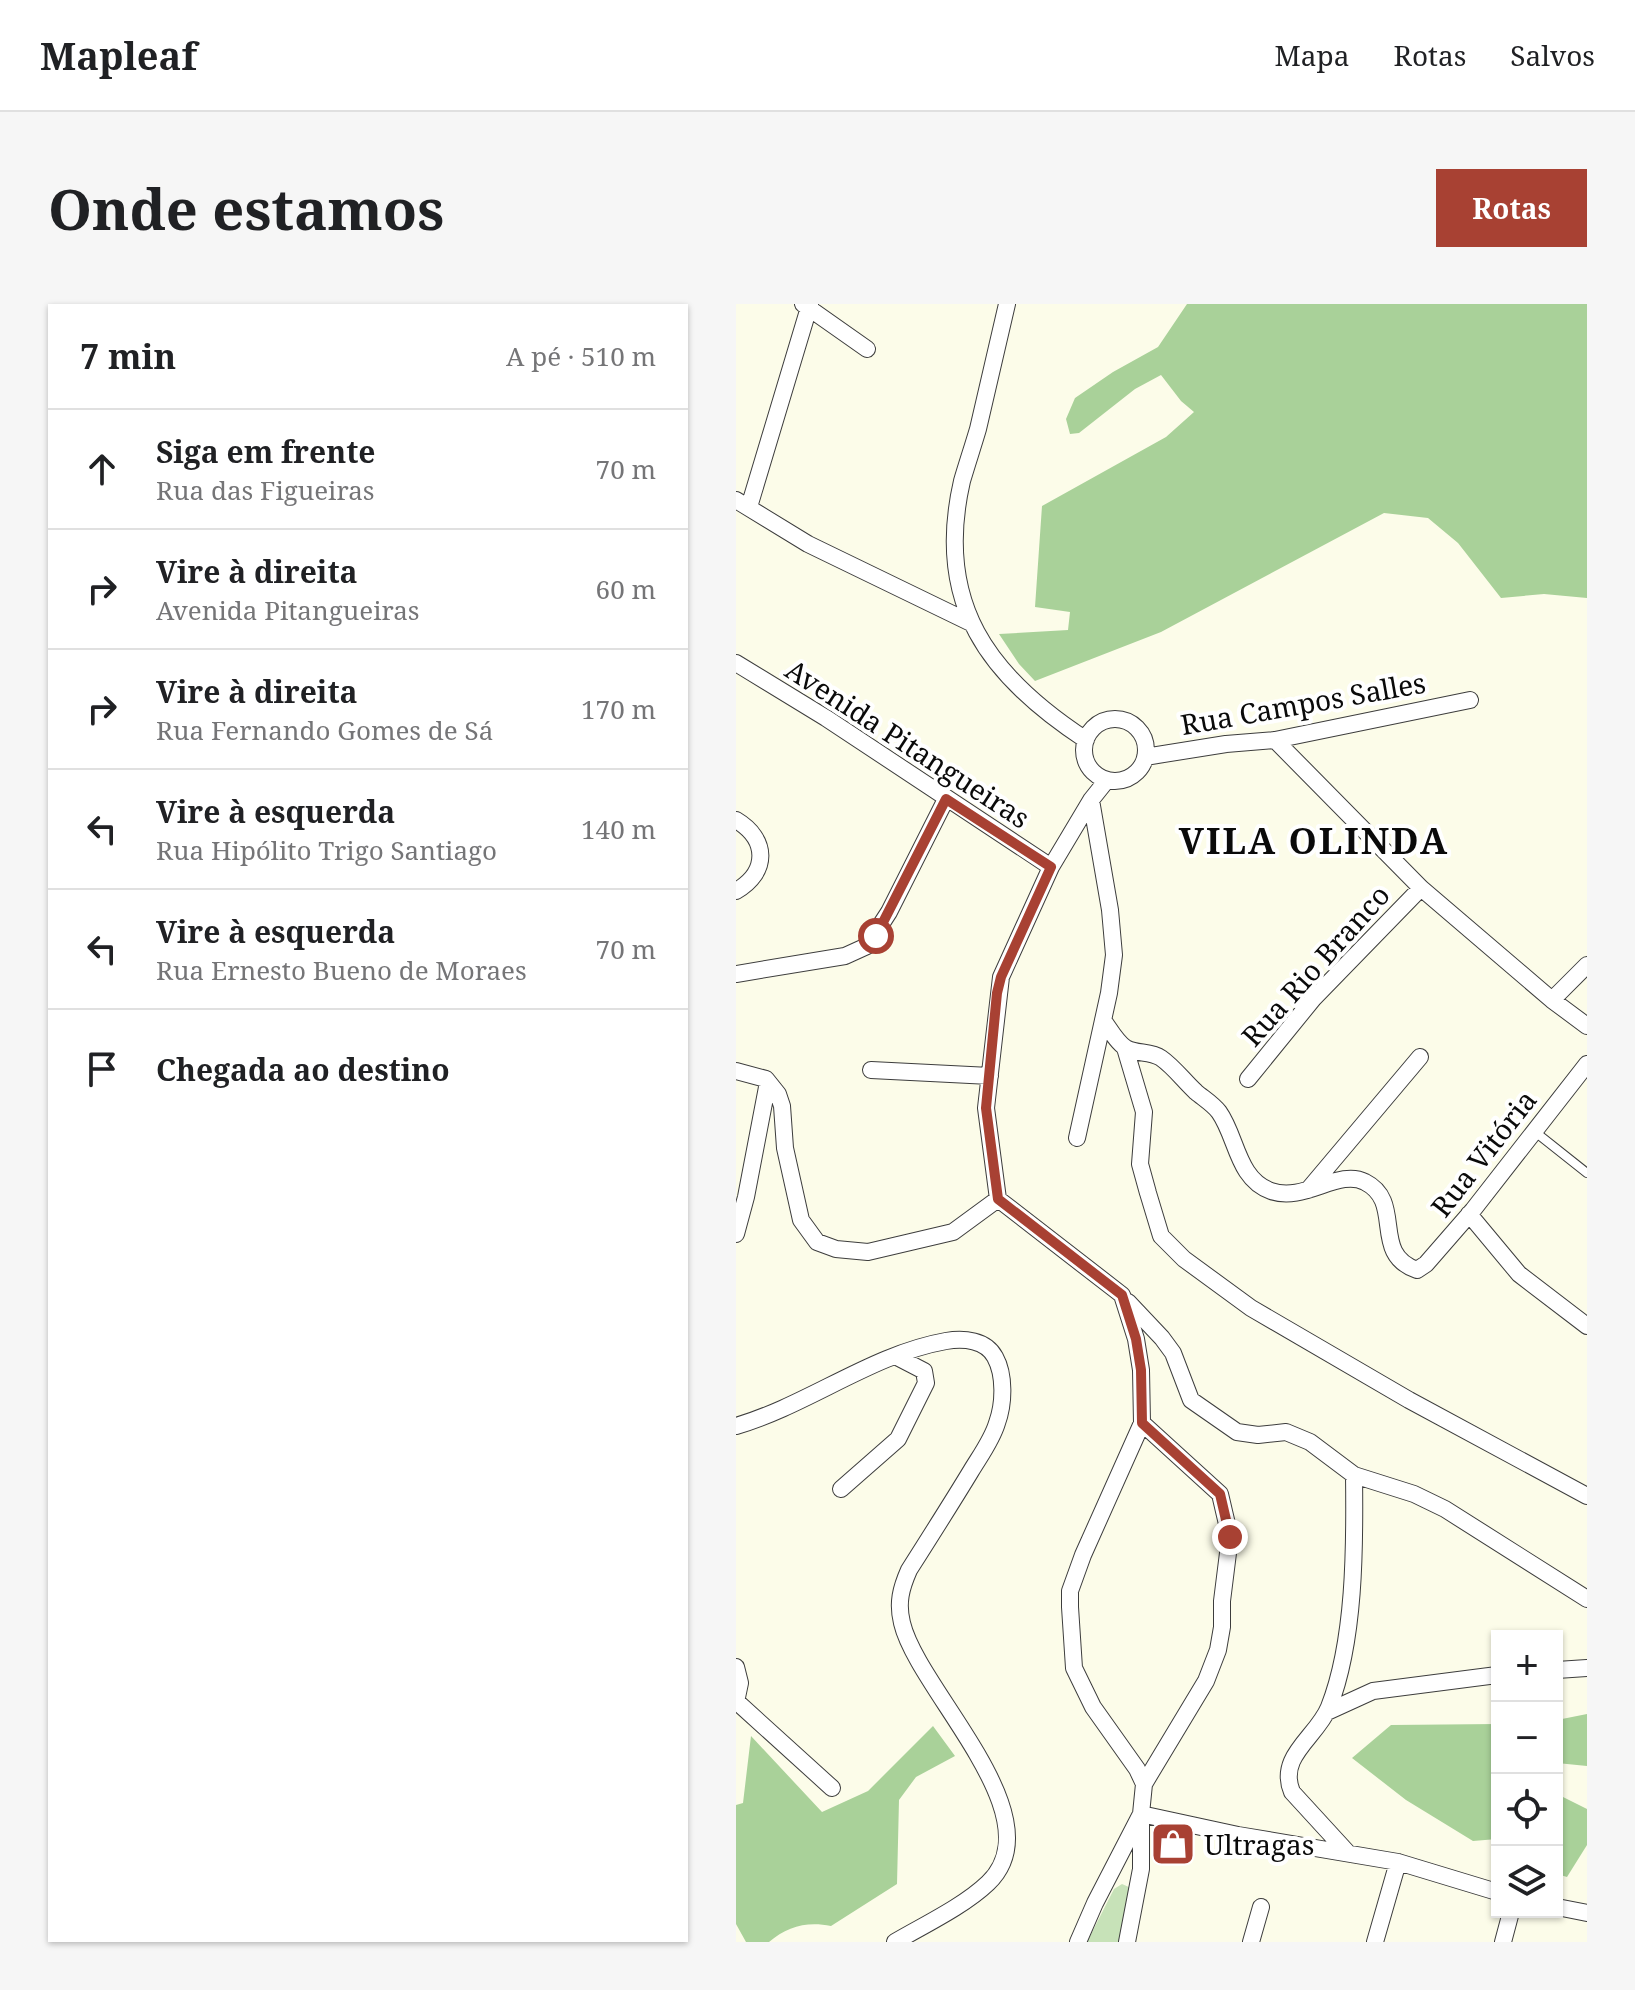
<!DOCTYPE html>
<html lang="pt">
<head>
<meta charset="utf-8">
<style>
	body { margin:0; font-family:"Noto Serif",serif; background:#f6f6f6; color:#202124 }
	.controls { position:absolute; right:24px; bottom:24px; display:grid; overflow:hidden; border-radius:0px; box-shadow:0 2px 6px #0004 }
	.controls button { width:72px; height:72px; display:grid; place-items:center; padding:0; border:0; border-bottom:2px solid #e0e0e0; background:#fff; color:#202124; font:40px sans-serif }
	.stop { position:absolute; width:24px; height:24px; margin:-18px; border:6px solid #a84133; border-radius:50%; background:#fff }
	.stop.end { background:#a84133; border-color:#fff; box-shadow:0 2px 8px #0008 }
	.list { margin:0; padding:0; list-style:none }
	h2 { display:flex; justify-content:space-between; align-items:center; height:104px; margin:0; padding:0 32px; font-size:34px }
	h2 small { font-size:26px; font-weight:400; color:#757577 }
	.list li { display:grid; grid-template-columns:52px 1fr auto; gap:24px; align-items:center; box-sizing:border-box; height:120px; padding:0 32px; border-top:2px solid #e0e0e0 }
	.list b { display:block; font-size:30px; white-space:nowrap }
	.list p { margin:0; font-size:26px; white-space:nowrap; color:#757577 }
	.list em { font-size:26px; font-style:normal; color:#757577 }
	.icon { flex:none; width:44px; height:44px; fill:none; stroke:currentColor; stroke-width:2; stroke-linecap:round; stroke-linejoin:round }
	.map { position:relative; flex:none; width:851px; height:1638px; overflow:hidden; border-radius:0px }
	header { display:flex; align-items:center; gap:48px; box-sizing:border-box; height:112px; padding:0 40px; background:#fff; border-bottom:2px solid #e0e0e0 }
	header strong { font-size:38px }
	nav { display:flex; gap:44px; margin-inline-start:auto; font-size:28px }
	.intro { display:flex; align-items:center; justify-content:space-between; box-sizing:border-box; height:192px; padding:0 48px }
	h1 { margin:0; font-size:56px }
	.button { padding:20px 36px; border-radius:0px; background:#a84133; color:#fff; font-size:28px; font-weight:700 }
	main { display:flex; gap:48px; padding:0 48px }
	aside { flex:1; background:#fff; border-radius:0px; box-shadow:0 2px 6px #0004 }
	.map>svg:first-child { display:block }
	.green { fill:#c7e2b8 }
	.forest { fill:#a9d199 }
	.lines { fill:none; stroke-linecap:round; stroke-linejoin:round }
	.lane-casing { stroke:#3d3d3d; stroke-width:10 }
	.street-casing { stroke:#3d3d3d; stroke-width:18 }
	.lane { stroke:#fff; stroke-width:8 }
	.street { stroke:#fff; stroke-width:16 }
	.route { stroke:#a84133; stroke-width:10 }
	.labels { text-anchor:middle; dominant-baseline:central; stroke-width:8; stroke-linejoin:round; paint-order:stroke }
	.street-label { font-size:28px; fill:#0a0a0a; stroke:#fff }
	.poi-label { font-size:28px; fill:#0a0a0a; stroke:#fff; text-anchor:start }
	.district-label { font-size:36px; font-weight:bold; letter-spacing:2px; fill:#0a0a0a; stroke:#fff }
</style>
</head>
<body>
<header>
<strong>Mapleaf</strong>
<nav><a>Mapa</a><a>Rotas</a><a>Salvos</a></nav>
</header>
<div class="intro"><h1>Onde estamos</h1><a class="button">Rotas</a></div>
<main>
<aside>
<h2>7 min<small>A pé · 510 m</small></h2>
<ul class="list">
<li><svg class="icon" aria-label="ahead" viewBox="0 0 24 24"><path d="M12 20V5M6 11l6-6 6 6"/></svg><div><b>Siga em frente</b><p>Rua das Figueiras</p></div><em>70 m</em></li>
<li><svg class="icon" aria-label="right" viewBox="0 0 24 24"><path d="M7 20v-9h11M14 6l5 5-5 5"/></svg><div><b>Vire à direita</b><p>Avenida Pitangueiras</p></div><em>60 m</em></li>
<li><svg class="icon" aria-label="right" viewBox="0 0 24 24"><path d="M7 20v-9h11M14 6l5 5-5 5"/></svg><div><b>Vire à direita</b><p>Rua Fernando Gomes de Sá</p></div><em>170 m</em></li>
<li><svg class="icon" aria-label="left" viewBox="0 0 24 24"><path d="M17 20v-9H6M10 6l-5 5 5 5"/></svg><div><b>Vire à esquerda</b><p>Rua Hipólito Trigo Santiago</p></div><em>140 m</em></li>
<li><svg class="icon" aria-label="left" viewBox="0 0 24 24"><path d="M17 20v-9H6M10 6l-5 5 5 5"/></svg><div><b>Vire à esquerda</b><p>Rua Ernesto Bueno de Moraes</p></div><em>70 m</em></li>
<li><svg class="icon" aria-label="arrive" viewBox="0 0 24 24"><path d="M6 21V4h12l-3 4 3 4H6"/></svg><div><b>Chegada ao destino</b></div></li>
</ul>
</aside>
<div class="map">
<svg width="851" height="1638" viewBox="0 0 851 1638">
	<rect width="100%" height="100%" fill="#fcfce9"/>
	<path class="green" d="M386,1580L395,1584L383,1638H351L378,1585Z"/>
	<path class="forest" d="M451,0H851V294L808,290L765,294L722,239L692,214L648,209L425,328L299,377L283,360L263,330L332,326L334,308L299,303L306,202L430,133L458,108L445,97L425,71L399,85L343,129L334,130L330,115L339,94L377,68L422,43Z
		M851,1410V1462L821,1459V1416Z
		M761,1420V1535L737,1537L670,1496L616,1454L655,1421Z
		M197,1422L219,1452L180,1473L163,1496L161,1580L95,1622C72,1617 51,1622 33,1638H10L0,1620V1501L7,1499L15,1432L86,1508L132,1487Z
		M821,1490L851,1505V1541L831,1573L821,1570Z"/>
	<g class="lines">
		<g class="lane-casing">
			<path id="lane" d="M798,827L851,869"/>
		</g>
		<g class="street-casing">
			<path id="street" d="M67,0L131,45
				M271,0C261,42 252,83 242,125C237,142 231,160 226,177C198,299 252,372 350,436
				M0,196L72,240L235,319
				M13,203L74,0
				M0,359L90,414L315,563
				M348 446a31 31 0 1 1 62 0a31 31 0 1 1-62 0Z
				M539,436L685,584L816,696L851,722
				M409,453L490,440L539,436L734,396
				M0,516C32,535 33,568 0,587
				M0,670L109,652L131,642L153,608L210,495
				M816,696L851,661
				M367,716C373,724 381,739 390,744C400,750 415,747 425,754C438,763 448,777 460,788C467,794 477,800 483,808C501,833 501,875 535,887C568,899 603,864 629,878C669,898 634,950 681,966L690,960L737,906L851,760
				M389,744L408,808L404,860L412,889L425,932L448,955L515,1004L673,1096L851,1192
				M135,766L254,772
				M0,767L30,775L42,790L46,802L49,844L65,916L81,938L100,945L132,948L217,928L262,895L386,991L400,1035L405,1066L406,1119L347,1251L334,1287V1303L338,1364L357,1403L401,1465L408,1480L405,1510L359,1599L342,1638
				M512,775L577,695L685,584
				M341,834L373,689L378,651L374,606L355,496
				M572,886L684,753
				M262,895L250,804L265,673L315,563L355,496L371,476
				M733,910L783,970L851,1022
				M0,930L10,893L32,778
				M392,998L426,1034L437,1049L455,1096L501,1128L522,1131L550,1128L574,1138L618,1171L678,1190L709,1205L851,1295
				M406,1119L484,1190L494,1233L486,1297V1323L482,1346L470,1377L408,1480
				M0,1122C72,1101 136,1050 210,1037C228,1034 250,1036 259,1053C269,1071 268,1100 261,1119C256,1136 244,1152 235,1167C215,1200 194,1233 173,1266C165,1284 161,1299 166,1319C182,1387 321,1513 252,1579C228,1602 188,1621 159,1638
				M105,1185L162,1135L190,1079L188,1067L161,1053
				M0,1363L4,1379L0,1398
				M821,1366L851,1364
				M0,1397L96,1484
				M591,1408L637,1387L761,1371
				M611,1548L556,1488C541,1452 581,1433 593,1403C619,1337 619,1243 618,1171
				M821,1603L851,1609
				M391,1638L405,1565V1510L502,1531L662,1558L761,1588
				M515,1638L525,1603
				M639,1638L662,1558
				M767,1638L775,1608"/>
		</g>
		<use href="#lane" class="lane"/>
		<use href="#street" class="street"/>
	</g>
	<g class="lines">
		<path class="route" d="M140,632L210,495L315,563L265,673L261,689L250,804L262,895L386,991L400,1035L405,1066L406,1119L484,1190L494,1233"/>
	</g>
	<defs>
		<g id="shop-square" transform="scale(2.3)"><rect x="-9" y="-9" width="18" height="18" rx="4" fill="#a84133" stroke="#fff"/><path d="M-5-2.5h2.3a2.7 3.5 0 0 1 5.4 0H5L5.5 6h-11ZM-1.5-2.5h3a1.5 2.3 0 0 0-3 0Z" fill="#fff"/></g>
	</defs>
	<g fill-rule="evenodd">
		<use href="#shop-square" x="437" y="1540"/>
	</g>
	<g class="labels">
		<g class="street-label">
			<text transform="translate(567 399) rotate(-10)">Rua Campos Salles</text>
			<text transform="translate(172 439) rotate(33)">Avenida Pitangueiras</text>
			<text transform="translate(579 661) rotate(-48)">Rua Rio Branco</text>
			<text transform="translate(747 849) rotate(-52)">Rua Vitória</text>
		</g>
		<g class="poi-label">
			<text x="468" y="1540">Ultragas</text>
		</g>
		<g class="district-label">
			<text x="578" y="536">VILA OLINDA</text>
		</g>
	</g>
</svg>
<div class="controls">
<button>+</button>
<button>−</button>
<button><svg class="icon" aria-label="locate" viewBox="0 0 24 24"><circle cx="12" cy="12" r="6"/><path d="M12 2v4M12 18v4M2 12h4M18 12h4"/></svg></button>
<button><svg class="icon" aria-label="layers" viewBox="0 0 24 24"><path d="M12 4l9 5-9 5-9-5zM3 14l9 5 9-5"/></svg></button>
</div>
<div class="stop" style="left:140px;top:632px"></div>
<div class="stop end" style="left:494px;top:1233px"></div>
</div>
</main>
</body>
</html>
